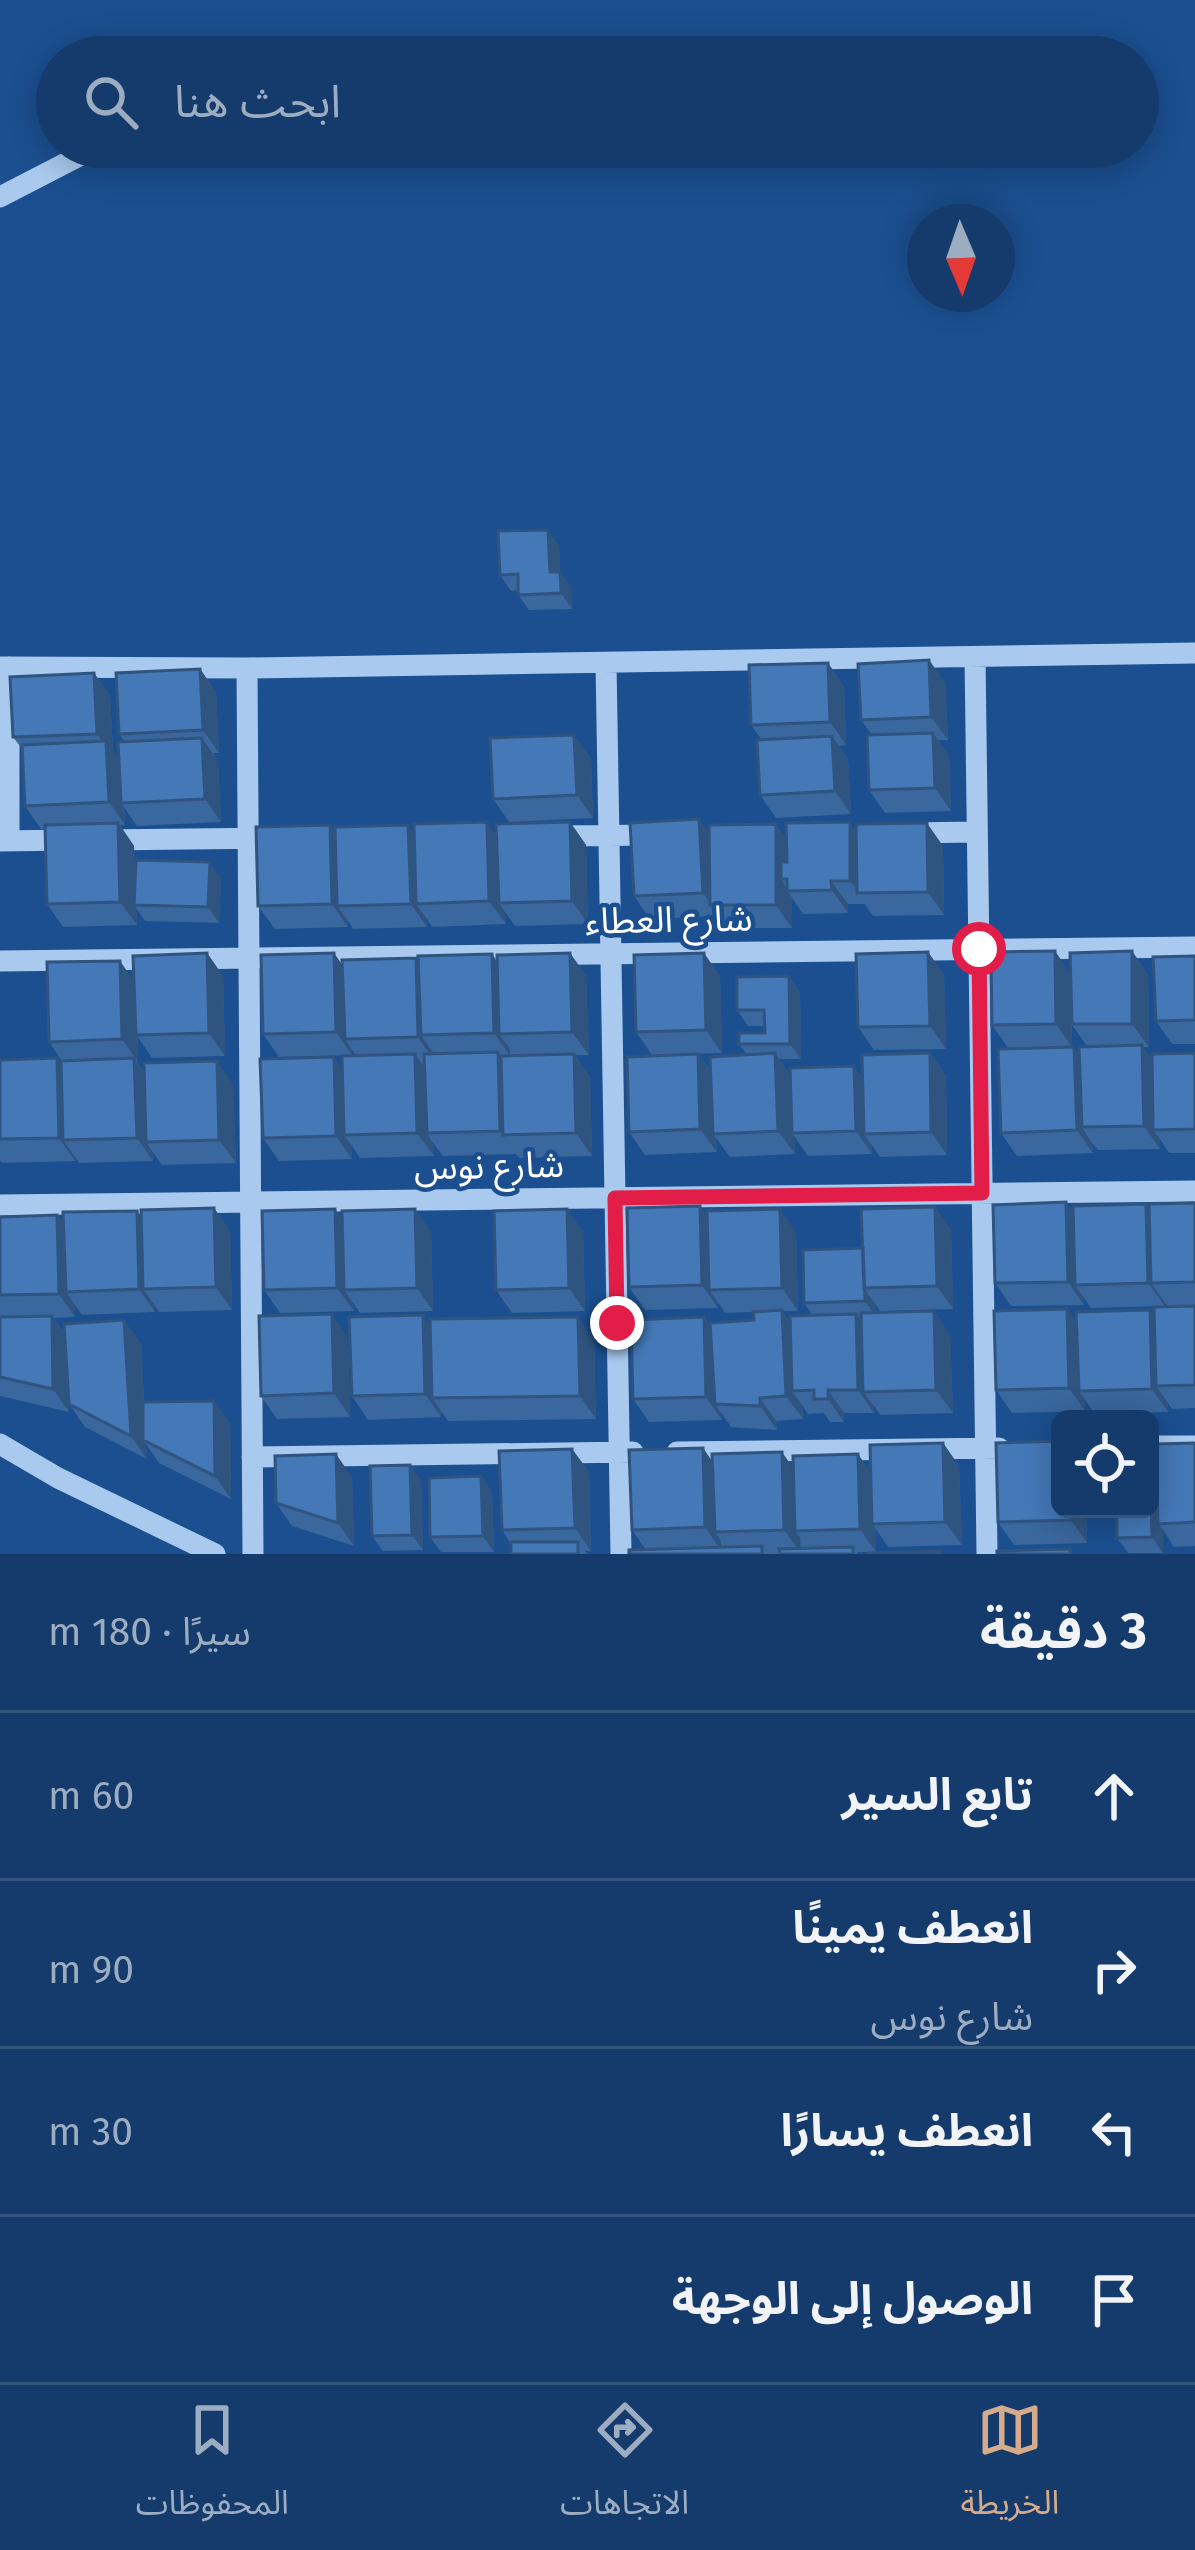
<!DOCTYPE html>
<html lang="ar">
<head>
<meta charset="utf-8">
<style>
	body { margin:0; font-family:"Fira Sans","Noto Sans Arabic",sans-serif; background:#214673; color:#f1f3f6; direction:rtl }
	.controls { position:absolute; right:36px; bottom:36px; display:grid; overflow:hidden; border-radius:18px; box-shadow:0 6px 30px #0003 }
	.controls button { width:108px; height:108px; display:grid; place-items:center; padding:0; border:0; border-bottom:3px solid #33557e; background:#143b6b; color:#f1f3f6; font:60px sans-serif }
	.compass { position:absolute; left:907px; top:204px; width:108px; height:108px; border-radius:50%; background:#143b6b; box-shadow:0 6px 30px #0003; rotate:178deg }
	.stop { position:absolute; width:36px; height:36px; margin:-27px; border:9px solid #e11d48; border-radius:50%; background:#fff }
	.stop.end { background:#e11d48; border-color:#fff; box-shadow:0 3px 12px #0008 }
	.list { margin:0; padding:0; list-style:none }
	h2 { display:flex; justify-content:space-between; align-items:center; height:156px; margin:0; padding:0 48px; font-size:51px }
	h2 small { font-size:39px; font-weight:400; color:#9dadc1 }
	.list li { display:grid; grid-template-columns:78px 1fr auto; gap:36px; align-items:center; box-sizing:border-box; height:168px; padding:0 48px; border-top:3px solid #33557e }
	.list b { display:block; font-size:45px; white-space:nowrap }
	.list p { margin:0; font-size:39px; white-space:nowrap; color:#9dadc1 }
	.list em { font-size:39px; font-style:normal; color:#9dadc1 }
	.icon { flex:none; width:66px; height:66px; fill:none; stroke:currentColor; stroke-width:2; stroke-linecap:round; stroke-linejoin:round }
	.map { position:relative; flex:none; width:1195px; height:1554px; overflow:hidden; direction:ltr }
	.search { position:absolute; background:#143b6b; box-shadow:0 6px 30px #0003; left:36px; right:36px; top:36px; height:132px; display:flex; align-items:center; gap:30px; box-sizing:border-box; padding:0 42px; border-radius:66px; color:#9dadc1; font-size:45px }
	.sheet { height:828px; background:#143b6b }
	nav { display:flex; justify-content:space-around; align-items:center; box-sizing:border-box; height:168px; border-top:3px solid #33557e; background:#143b6b; font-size:33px; color:#9dadc1 }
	nav a { display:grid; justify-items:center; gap:6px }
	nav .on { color:#d6ab8b }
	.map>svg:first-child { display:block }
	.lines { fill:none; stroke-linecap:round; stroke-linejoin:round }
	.minor { stroke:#a9c9ee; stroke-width:21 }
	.wall { fill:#3a679d; fill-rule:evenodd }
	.shaded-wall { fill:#305480 }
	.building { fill:#4478b7; stroke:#305480; stroke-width:3 }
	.route { stroke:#e11d48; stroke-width:15 }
	.labels { text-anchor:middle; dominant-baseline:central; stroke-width:9; stroke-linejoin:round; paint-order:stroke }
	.street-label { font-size:36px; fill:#fff; stroke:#1b4f8f }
</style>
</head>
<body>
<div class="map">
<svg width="1195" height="1554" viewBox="0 0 1195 1554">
	<rect width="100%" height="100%" fill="#1b4f8f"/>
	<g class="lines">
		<path class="minor" d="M0,197L89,151
			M975,657L987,1554
			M606,663L621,1554
			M0,667L247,668L1195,653
			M247,668L253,1554
			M906,833L977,832
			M552,836L659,835
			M102,840L281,838
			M0,841L71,840
			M9,841V667
			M0,961L1195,947
			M0,1205L1195,1191
			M0,1444L58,1478L215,1554
			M1150,1446H1195
			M677,1452L999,1448
			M252,1457L633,1452"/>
	</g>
	<path class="wall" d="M559,545L560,572L571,587L572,609L529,610L518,595V590L511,591L500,575Z
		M929,660L945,683L948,740H938L949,756L951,811L885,813L869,790L872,735L861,720Z
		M200,669L216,692L219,753H213L218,761L221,822L137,826L124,807L125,825H120L134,846L135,877L221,878L219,923L145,921L136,908L137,925L63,927L47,904L45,829H41L25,806L23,750L13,737L94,673L110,696L113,750L119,760L125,742L119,734Z
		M844,686L846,745L839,746L848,759L851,814L776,818L760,795L761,739L751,725Z
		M591,758L593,818L509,822L493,799Z
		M570,822L586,845L588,924L515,926L505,912L506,924L432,927L427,919V927L353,929L348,921V927L275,929L258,906L330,825L335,833H414L497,836Z
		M776,824L786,839L856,832L943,846L944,915L873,916L865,904H848V913L803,914L792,898V928H726L717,916L650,919L634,896L709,833Z
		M928,952L944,975L946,1049L874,1050L858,1027Z
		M207,953L223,976L225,1056L152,1058L138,1037L137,1062L144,1072L233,1084L236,1163L162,1165L152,1151L153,1161L79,1163L75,1157V1161L2,1163L0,1160V1060L57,1058L61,1064L62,1061L49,1042L134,981Z
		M570,953L586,976L589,1055H575L590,1077L592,1156L519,1158L516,1154L443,1156L433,1143L434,1156L360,1158L352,1146V1159L279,1161L263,1138L356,1055L352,1050V1055L279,1057L263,1034L342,965L416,958L418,962H497Z
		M1195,956V1044H1172L1156,1021Z
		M1071,973L1148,974L1149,1047H1143L1152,1060L1195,1053V1153H1169L1160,1139V1149L1098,1150L1092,1143L1093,1153L1017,1156L1001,1133L1060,1047L1008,1048L992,1025ZM1072,1025L1087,1046L1080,1055L1072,1047Z
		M720,976L722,1053L652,1055L636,1032Z
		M800,992L801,1059H779L790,1075L863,1079L930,1053L946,1076L947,1155L880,1157L871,1144L872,1154L808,1156L794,1136L795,1154L730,1157L716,1138L717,1152L645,1155L629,1132L698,1054L711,1072L747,1055L739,1044L765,1033L764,1026H748L737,1010Z
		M1195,1203V1408L1172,1409L1168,1403V1412L1095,1414L1085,1400V1411L1012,1413L996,1390L1077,1323L1154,1316L1167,1306L1165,1303V1306L1091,1308L1084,1298V1305L1011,1306L995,1283L1073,1212L1146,1204L1149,1207Z
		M700,1206L707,1216L796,1232L798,1311H782L790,1322L813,1316L804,1303L863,1248L935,1207L951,1230L953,1309L880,1311L876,1305V1312L950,1334L953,1413L880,1415L874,1406V1413H844V1422H830L824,1413L808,1414L802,1405L803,1419L776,1421L777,1430L731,1427L722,1414V1420L649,1422L633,1399L704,1317L711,1327L754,1320L753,1312L725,1313L718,1302V1308L645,1310L629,1287Z
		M214,1208L230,1231L232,1310L159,1312L155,1306V1312L82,1315L75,1305V1317L53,1318L65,1334L141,1343L144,1402L214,1401L230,1424L231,1499L159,1463L146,1444L147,1459L85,1427L69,1404V1412L0,1396V1217L57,1215L64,1224Z
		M335,1209L342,1219L415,1209L431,1232L433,1311L360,1313L353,1303L354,1311L280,1313L264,1290Z
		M567,1209L583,1232L585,1311L512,1313L496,1290Z
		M430,1325L594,1340L596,1419L448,1421L441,1411V1417L368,1420L352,1396Z
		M348,1337L350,1417L277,1419L261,1396Z
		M943,1443L959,1466L962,1545L888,1547L876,1529V1552H857L858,1554H768L646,1550L632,1530L703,1448L712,1462L870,1472Z
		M1195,1443V1546L1174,1547L1163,1530V1553H1128L1117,1538L1151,1457L1156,1464Z
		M572,1449L589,1472L591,1551H585L587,1554H511V1544L502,1530Z
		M481,1476L492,1492L494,1552H441L430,1537Z
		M352,1477L354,1546L292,1526L276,1503Z
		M421,1480L423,1550L383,1551L372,1536Z
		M1060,1509H1086L1087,1543L1014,1545L998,1522Z"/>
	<path class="shaded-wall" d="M548,530L559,545L561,588L550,572Z
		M560,572L571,587L572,609L561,593Z
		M929,660L945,683L948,740L931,717Z
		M828,663L844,686L846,745L830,722Z
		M200,669L216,692L219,753L203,730Z
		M94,673L110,696L113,750L123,764L121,803L124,807L125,825L109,802L107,748L97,734Z
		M933,733L949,756L951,811L935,788Z
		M574,735L591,758L593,818L577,795Z
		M832,736L848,759L851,814L835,791Z
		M202,738L218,761L221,822L205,799Z
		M699,819L715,842L712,905L703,893Z
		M487,822L503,845L499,903L505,912L506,924L489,901Z
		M570,822L586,845L588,924L572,901Z
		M850,822L866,846L859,893L850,881Z
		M118,823L134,846L137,925L120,902Z
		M927,823L943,846L944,915L928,892Z
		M776,824L792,847L787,879H781L792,898V928L776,905Z
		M330,825L346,848L337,906L348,921V927L332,904Z
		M408,825L425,848L416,904L427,919V927L411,904Z
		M210,862L221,878L219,923L208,907Z
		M831,881L848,904V913L832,890Z
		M1055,951L1071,974L1072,1047L1056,1024Z
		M1132,951L1148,974L1149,1047L1132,1024Z
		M928,952L944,975L946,1049L930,1026Z
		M207,953L223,976L225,1056L209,1033Z
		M334,953L350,976L345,1039L352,1050V1055L336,1032Z
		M570,953L586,976L589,1055L572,1032Z
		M704,953L720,976L722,1053L706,1030Z
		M492,954L508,977L499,1034L510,1049V1056L494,1033Z
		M416,958L432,981L421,1035L434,1054V1060L418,1037Z
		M120,961L136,984L138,1062L122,1039Z
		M789,976L800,992L801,1059L790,1044Z
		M1142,1045L1158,1068L1153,1130L1160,1139V1149L1144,1126Z
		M1074,1047L1090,1070L1082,1127L1092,1143L1093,1153L1077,1130Z
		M498,1052L514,1075L503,1135L516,1154L500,1131Z
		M775,1053L791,1076L792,1133L794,1136L795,1154L778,1131Z
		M930,1053L946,1076L947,1155L931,1132Z
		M415,1054L431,1077L427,1133L433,1143L434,1156L417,1133Z
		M574,1054L590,1077L592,1156L576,1133Z
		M698,1054L714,1077L713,1134L716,1138L717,1152L700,1129Z
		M334,1057L350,1080L344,1135L352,1146V1159L336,1136Z
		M57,1058L73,1081L63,1140L75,1157V1161L59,1138Z
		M134,1058L150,1082L146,1142L152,1151L153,1161L137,1138Z
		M217,1061L233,1084L236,1163L219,1140Z
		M854,1066L870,1089L864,1134L871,1144L872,1154L856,1131Z
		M1066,1202L1082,1225L1075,1285L1084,1298V1305L1068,1282Z
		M1146,1204L1162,1227L1151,1283L1165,1303V1306L1148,1283Z
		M700,1206L716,1229L709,1290L718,1302V1308L702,1285Z
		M935,1207L951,1230L953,1309L937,1286Z
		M214,1208L230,1231L232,1310L216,1287Z
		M335,1209L351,1232L344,1290L353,1303L354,1311L337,1288Z
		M415,1209L431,1232L433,1311L417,1288Z
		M567,1209L583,1232L585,1311L569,1288Z
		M780,1209L796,1232L798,1311L782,1288Z
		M137,1211L153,1234L143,1289L155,1306V1312L139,1289Z
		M57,1215L73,1238L66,1292L75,1305V1317L59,1294Z
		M865,1290L876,1305V1317L865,1301Z
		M1067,1309L1083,1332L1079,1391L1085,1400V1411L1069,1388Z
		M782,1310L798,1333L792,1391L802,1405L803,1419L786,1396Z
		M1150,1310L1166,1333L1156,1386L1168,1403V1412L1152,1389Z
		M934,1311L950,1334L953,1413L936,1390Z
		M332,1314L348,1337L350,1417L334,1393Z
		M856,1314L872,1337L863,1392L874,1406V1413L858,1390Z
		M423,1315L439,1338L432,1398L441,1411V1417L425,1394Z
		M52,1316L68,1339L69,1412L53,1389Z
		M578,1317L594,1340L596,1419L580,1396Z
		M704,1317L720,1340L715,1404L722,1414V1420L706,1397Z
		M124,1320L141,1343L146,1441L143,1440L146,1444L147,1459L131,1436Z
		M828,1390L844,1413V1422L828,1399Z
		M760,1398L776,1421L777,1430L760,1406Z
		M214,1401L230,1424L231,1499L215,1476Z
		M943,1443L959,1466L962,1545L945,1522Z
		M703,1448L719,1471L715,1532L721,1541V1550L705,1527Z
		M572,1449L589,1472L591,1551L575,1528Z
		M782,1452L798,1475L795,1531L800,1538L801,1553L784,1530Z
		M336,1454L352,1477L354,1546L338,1523Z
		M858,1454L874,1477L872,1524L876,1529V1552L860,1529Z
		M1151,1457L1162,1472L1158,1524L1163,1530V1553L1152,1537Z
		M410,1465L421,1480L423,1550L412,1535Z
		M481,1476L492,1492L494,1552L483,1536Z
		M1071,1509H1086L1087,1543L1071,1520Z"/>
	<path class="building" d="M548,530L550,572H560L561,593L518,595V574L500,575L498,531Z
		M929,660L931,717L861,720L858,664Z
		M828,663L830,722L751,725L749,665Z
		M200,669L203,730L119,734L116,673Z
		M94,673L97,734L13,737L10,677Z
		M933,733L935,788L869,790L867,735Z
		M574,735L577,795L493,799L490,738Z
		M832,736L835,791L760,795L757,740Z
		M202,738L205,799L121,803L118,742Z
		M106,741L109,802L25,806L22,745Z
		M699,819L703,893L634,896L630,823Z
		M487,822L489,901L416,904L414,824Z
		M570,822L572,901L499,903L496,824Z
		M850,822V881H831L832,890L787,891V879H781V862H787L786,823Z
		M118,823L120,902L47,904L45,825Z
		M927,823L928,892L857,893L856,824Z
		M776,824V905H710L709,825Z
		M330,825L332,904L258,906L256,827Z
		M408,825L411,904L337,906L335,827Z
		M136,860L210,862L208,907L134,905Z
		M1055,951L1056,1024L992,1025L991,952Z
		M1132,951V1024H1072L1070,953Z
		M928,952L930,1026L858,1027L856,954Z
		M207,953L209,1033L136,1035L133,956Z
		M334,953L336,1032L263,1034L261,955Z
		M570,953L572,1032L499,1034L497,955Z
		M704,953L706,1030L636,1032L634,955Z
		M492,954L494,1033L421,1035L418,956Z
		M1195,956V1020L1156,1021L1153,957Z
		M416,958L418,1037L345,1039L342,960Z
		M120,961L122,1039L49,1042L47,962Z
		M789,976L790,1044H739V1033H765L764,1010H737V977Z
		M1142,1045L1144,1126L1082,1127L1079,1047Z
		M1074,1047L1077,1130L1001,1133L998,1049Z
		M498,1052L500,1131L427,1133L424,1054Z
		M775,1053L778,1131L713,1134L710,1057Z
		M930,1053L931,1132L864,1134L862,1055Z
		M1195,1053V1129L1153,1130L1152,1054Z
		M415,1054L417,1133L344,1135L342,1056Z
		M574,1054L576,1133L503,1135L501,1056Z
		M698,1054L700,1129L629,1132L627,1057Z
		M334,1057L336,1136L263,1138L260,1059Z
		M57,1058L59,1138L0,1139V1060Z
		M134,1058L137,1138L63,1140L61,1061Z
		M217,1061L219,1140L146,1142L144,1063Z
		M854,1066L856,1131L792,1133L790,1068Z
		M1066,1202L1068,1282L995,1283L993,1205Z
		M1195,1203V1282L1151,1283L1149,1204Z
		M1146,1204L1148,1283L1075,1285L1073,1206Z
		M700,1206L702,1285L629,1287L627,1208Z
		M935,1207L937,1286L864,1288L861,1209Z
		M214,1208L216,1287L143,1289L141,1210Z
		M335,1209L337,1288L264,1290L262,1211Z
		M415,1209L417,1288L344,1290L342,1211Z
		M567,1209L569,1288L496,1290L494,1211Z
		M780,1209L782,1288L709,1290L707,1211Z
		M137,1211L139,1289L66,1292L63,1212Z
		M57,1215L59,1294L0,1295V1217Z
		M863,1248L865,1301L804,1303L803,1250Z
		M1195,1306V1385L1156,1386L1154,1307Z
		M1067,1309L1069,1388L996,1390L994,1311Z
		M782,1310L786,1396L760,1398V1406L715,1404L710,1323L754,1320L753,1312Z
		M1150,1310L1152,1389L1079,1391L1076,1312Z
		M934,1311L936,1390L863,1392L861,1313Z
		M332,1314L334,1393L261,1396L259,1316Z
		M856,1314L858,1390H828V1399H814V1390L792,1391L790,1316Z
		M423,1315L425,1394L352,1396L349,1317Z
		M52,1316L53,1389L0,1377V1317Z
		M578,1317L580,1396L432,1398L430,1319Z
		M704,1317L706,1397L633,1399L631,1320Z
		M124,1320L131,1436L69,1404L64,1324Z
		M214,1401L215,1476L143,1440V1402Z
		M1060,1441V1509H1071V1520L998,1522L996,1443Z
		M943,1443L945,1522L872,1524L870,1445Z
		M1195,1443V1522L1158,1524L1156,1444Z
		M703,1448L705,1527L632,1530L629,1450Z
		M572,1449L575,1528L502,1530L499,1451Z
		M782,1452L784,1530L715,1532L712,1454Z
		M336,1454L338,1523L276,1503L275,1456Z
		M858,1454L860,1529L795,1531L793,1456Z
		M1150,1457L1152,1537L1117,1538V1509H1150Z
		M410,1465L412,1535L372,1536L370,1466Z
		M481,1476L483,1536L430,1537L429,1478Z
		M511,1542H578V1554H511Z
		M762,1546V1554H629V1550Z
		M853,1547V1554H780L779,1549Z
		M1070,1549V1554H997V1551Z
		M941,1551V1554H868V1553Z"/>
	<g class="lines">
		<path class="route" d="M617,1323L615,1198L982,1193L979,949"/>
	</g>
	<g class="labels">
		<g class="street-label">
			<text transform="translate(669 920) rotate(-1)">شارع العطاء</text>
			<text transform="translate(489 1166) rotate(-1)">شارع نوس</text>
		</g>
	</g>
</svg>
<div class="controls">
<button><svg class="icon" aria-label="locate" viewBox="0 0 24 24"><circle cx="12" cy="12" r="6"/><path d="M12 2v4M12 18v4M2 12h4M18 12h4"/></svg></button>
</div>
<svg class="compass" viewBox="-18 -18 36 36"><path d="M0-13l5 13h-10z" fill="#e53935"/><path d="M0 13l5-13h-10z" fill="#9dadc1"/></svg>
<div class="stop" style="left:979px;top:949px"></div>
<div class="stop end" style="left:617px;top:1323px"></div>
<div class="search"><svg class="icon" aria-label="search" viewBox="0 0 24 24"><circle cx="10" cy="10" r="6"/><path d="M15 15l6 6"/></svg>ابحث هنا</div>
</div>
<section class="sheet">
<h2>3 دقيقة<small>سيرًا · 180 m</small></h2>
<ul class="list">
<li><svg class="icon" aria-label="ahead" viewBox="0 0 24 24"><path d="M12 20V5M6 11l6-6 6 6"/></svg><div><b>تابع السير</b></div><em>60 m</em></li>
<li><svg class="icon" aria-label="right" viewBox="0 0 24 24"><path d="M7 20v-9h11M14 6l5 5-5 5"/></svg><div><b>انعطف يمينًا</b><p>شارع نوس</p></div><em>90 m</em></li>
<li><svg class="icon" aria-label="left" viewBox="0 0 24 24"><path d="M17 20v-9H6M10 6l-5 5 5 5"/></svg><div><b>انعطف يسارًا</b></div><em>30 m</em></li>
<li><svg class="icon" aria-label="arrive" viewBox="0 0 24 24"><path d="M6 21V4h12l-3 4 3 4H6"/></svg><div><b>الوصول إلى الوجهة</b></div></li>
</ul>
</section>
<nav>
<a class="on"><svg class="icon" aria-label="map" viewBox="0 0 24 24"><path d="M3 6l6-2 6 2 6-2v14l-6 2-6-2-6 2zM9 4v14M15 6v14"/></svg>الخريطة</a>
<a><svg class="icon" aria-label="directions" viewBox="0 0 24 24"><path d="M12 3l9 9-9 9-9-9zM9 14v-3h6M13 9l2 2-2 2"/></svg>الاتجاهات</a>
<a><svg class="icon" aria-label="saved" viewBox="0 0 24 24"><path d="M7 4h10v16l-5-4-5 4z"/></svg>المحفوظات</a>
</nav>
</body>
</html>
